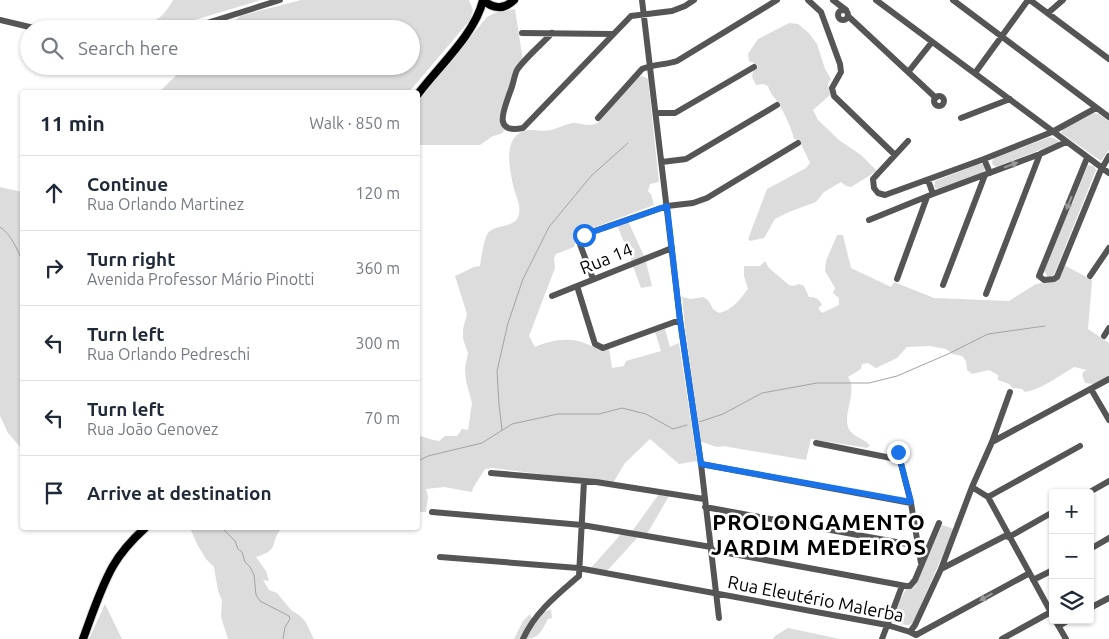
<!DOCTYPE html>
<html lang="en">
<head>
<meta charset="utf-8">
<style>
	body { margin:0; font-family:Ubuntu,sans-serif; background:#f6f6f7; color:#1f2937 }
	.controls { position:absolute; right:15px; bottom:15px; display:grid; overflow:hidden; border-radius:5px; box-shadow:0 1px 4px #0004 }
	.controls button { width:45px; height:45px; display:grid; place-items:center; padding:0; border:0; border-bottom:1px solid #e0e1e3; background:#fff; color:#1f2937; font:25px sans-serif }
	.stop { position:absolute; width:15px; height:15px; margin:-11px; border:4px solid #1a73e8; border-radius:50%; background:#fff }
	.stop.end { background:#1a73e8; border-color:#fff; box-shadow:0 1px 5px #0008 }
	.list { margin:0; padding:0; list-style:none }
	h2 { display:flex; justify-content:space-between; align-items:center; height:65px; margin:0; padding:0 20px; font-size:21px }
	h2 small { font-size:16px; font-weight:400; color:#747a83 }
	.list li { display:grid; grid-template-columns:32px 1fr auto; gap:15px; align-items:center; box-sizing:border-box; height:75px; padding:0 20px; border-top:1px solid #e0e1e3 }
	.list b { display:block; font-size:19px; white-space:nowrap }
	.list p { margin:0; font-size:16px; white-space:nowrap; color:#747a83 }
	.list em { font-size:16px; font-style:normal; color:#747a83 }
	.icon { flex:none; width:28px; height:28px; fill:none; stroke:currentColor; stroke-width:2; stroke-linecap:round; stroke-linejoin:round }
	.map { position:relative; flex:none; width:1109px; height:639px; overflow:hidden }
	.search { position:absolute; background:#fff; box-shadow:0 1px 4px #0004; left:20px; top:20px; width:400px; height:55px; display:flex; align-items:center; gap:12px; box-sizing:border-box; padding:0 18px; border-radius:28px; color:#747a83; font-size:19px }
	.panel { position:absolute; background:#fff; box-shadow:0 1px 4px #0004; left:20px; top:90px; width:400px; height:440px; border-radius:5px }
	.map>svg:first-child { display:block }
	.green { fill:#dcdcdc }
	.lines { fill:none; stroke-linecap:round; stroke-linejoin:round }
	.stream { stroke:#a3a3a3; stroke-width:1 }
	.major-casing { stroke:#dbdbdb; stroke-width:10 }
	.minor { stroke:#555; stroke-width:6 }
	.major { stroke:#000; stroke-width:8 }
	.oneway { fill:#999 }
	.route { stroke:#1a73e8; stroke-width:6 }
	.labels { text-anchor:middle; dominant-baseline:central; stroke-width:5; stroke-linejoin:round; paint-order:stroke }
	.street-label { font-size:18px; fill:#000; stroke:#fff }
	.district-label { font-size:22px; font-weight:bold; letter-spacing:1px; fill:#000; stroke:#fff }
</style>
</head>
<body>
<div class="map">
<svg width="1109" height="639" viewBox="0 0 1109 639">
	<rect width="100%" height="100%" fill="#fff"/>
	<path class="green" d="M173,0H261L165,29H132C153,23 162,20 173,0Z
		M301,0H469L473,10L470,20L409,92H159L186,66H411V29H226L240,16Z
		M515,9L523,61L500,119L501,125L504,129L503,133L493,136L480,145H418V100L487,17L497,12Z
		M789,23L798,24L809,33L817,44L825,69L831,79L828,84L830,95L813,110L818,120L839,140L861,155L877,171L851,187L846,186L841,182L824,192L816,202L789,212L775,219L764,238L750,241L748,239L767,189L806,168L810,163L799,140L794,139C791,127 785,114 778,103C774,96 770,94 768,86L763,84L756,85L752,77L753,71L758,67L754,63L749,61L748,54L758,39Z
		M642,76L648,79L659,182L650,184L648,191L651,194L654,205L582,232L576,240L574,247L556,254L554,258L555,268L529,336L535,347C549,341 563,338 578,341C590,344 598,351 609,348L612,368L624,366L626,361L661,351L655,332L665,329L670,347L679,343L697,461L679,464L650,439L625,463L613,483L492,468L485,469L473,488L472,492L444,487L426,489L428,497L426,512H418V435C425,437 431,440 439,441L445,436H457L462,429L468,430L472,403L466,381L465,368L468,353L463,339V329L467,314L455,276L474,267L480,266C481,259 484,238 488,233C496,223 516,229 519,214C521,204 515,195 513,185C510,169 504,145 518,134C529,126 540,133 551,130C559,128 565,124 573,123C583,123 590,128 599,122L633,81L638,77Z
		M1094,113L1099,114L1109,121V150L1101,161L1061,133L1063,129Z
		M1050,137L1058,140V143L996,167L992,164L993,158Z
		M979,164H983L985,169L982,173L938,189L934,187L935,181Z
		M1088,165L1094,166L1096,170L1054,275L1048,277L1044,271Z
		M0,187L22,192V449L8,433L0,416Z
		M628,221L644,256L632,262L617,225Z
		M837,235H843L851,268L891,287L894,282L934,298L1009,301L1036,284L1056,281L1064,265L1092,280L1088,329L1109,343V377L1094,384L1085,383L1082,375L1084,371L1087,370L1074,367C1059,376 1042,389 1025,392L1022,389L1013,388L1009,384L998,380V375L989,370L972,374L967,370L966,361L962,356L953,354L946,349L930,346L907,347L897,358L876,368L868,363L862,364L861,369L848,377C859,391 840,417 850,431C855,437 864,439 870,445L867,448L811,439L806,460L723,446C714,449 710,443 701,442L686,336L682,297L691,299L703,297L708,300L713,309L719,313C733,310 739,300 748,289L744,276V266H760L765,261L769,268L789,285L793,286L799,284L804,286L809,297C816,297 819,299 822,305L818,308L822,313L839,305V298L833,293L835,288L825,271L826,261Z
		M646,262L652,286L641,288L633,266Z
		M659,494L669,496L647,534L637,538L606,572L590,569L622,533L633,530Z
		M942,525L954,529L913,623L908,625L898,624C890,612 900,601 906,589H912L915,586Z
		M190,528H282C268,543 282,549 256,557L266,571L269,581L263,580L269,590L277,593L291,610L299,615L305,621L314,639H228L221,617L222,600L218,591L214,567L206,559L197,544Z
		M105,604L122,639H89Z
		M551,609L552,618L548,619C538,639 536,639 514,639L523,621L530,614L532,618Z
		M788,628L840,639H773L775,636Z"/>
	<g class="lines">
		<path class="stream" d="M0,227C11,234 17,249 22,260
			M699,422L723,414L762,393L817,383H869L897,376L948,354L988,334L1045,326
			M502,430L499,404L497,371L508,323L523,279L549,227L591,176L628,143
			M418,461L428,456L482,443L512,424L558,414H599L622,408L646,414L673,429L687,425
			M222,528L235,541L238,549L242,552L245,562L250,567L254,575L256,595L260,601L289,616L290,619L285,627L283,639"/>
		<g class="major-casing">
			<path id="major" d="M483,0C493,9 504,10 514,0
				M418,94C439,66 475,34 483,0
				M83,639C92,615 100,589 113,566C121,552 133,539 145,528"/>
		</g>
		<path class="minor" d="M642,0L680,320L701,464L719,618
			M808,0L821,12L840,64L841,72L832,88L834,96L895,155
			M833,0L846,10
			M876,0L1109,173
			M953,0L1109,117
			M1030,0L1109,59
			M838 15a5 5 0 1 1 10 0a5 5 0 1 1-10 0Z
			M1048,13L1063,0
			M848,16L936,98
			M0,20L38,29
			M188,29L280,0
			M522,33L612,34
			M552,33C543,43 524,59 517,70C514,76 513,86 510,92C504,110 492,134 523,128L631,16L672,11L685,6L694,0
			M909,71L932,42
			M975,73L1028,0
			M934 101a5 5 0 1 1 10 0a5 5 0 1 1-10 0Z
			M656,113H675L754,67
			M598,118L642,69C653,64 666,65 677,61L777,0
			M961,118L1010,99
			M908,141L873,179L874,188L878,193L885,195L984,159L1052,132L1096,108
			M1087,158L1039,276L1044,280L1054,279L1057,277L1100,172L1109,156
			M984,159L990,173
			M662,162L686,159L777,105
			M928,180L933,194
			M869,220L933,194L1040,154L1066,142
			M1090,276L1109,248
			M593,279L581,247L579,241L581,237L583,235L667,206L693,203L707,198L798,143
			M897,279L927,197
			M943,285L985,175
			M577,286L594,341L595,344L603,348L680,320
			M986,294L1040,154
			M552,296L672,248
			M1104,336L1109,328
			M1091,389L1109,420
			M992,442L1109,379
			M816,443L901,460
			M898,452L911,503L921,563
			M701,464L911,503
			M491,473L596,482L704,499
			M972,487L988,497L1053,616
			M1088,493L1109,481
			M988,497L1080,446
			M705,507L918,546
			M432,512L582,525L711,547
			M1090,549L1109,538
			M711,550L906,586H910L915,580L939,523
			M440,557L578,568L887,625L910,632L916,635L1028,574
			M941,569L1005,536L1009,537L1053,512
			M1033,580L1053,570
			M1090,608L1109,598
			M1055,620L1066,639
			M1059,626L1069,620
			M910,632L915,625L941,569L972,487L992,442L1010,392
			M523,639C535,612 557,595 579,576L584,481
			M882,639L902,586
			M1002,639L1051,612"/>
		<use href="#major" class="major"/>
	</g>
	<defs><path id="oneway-solid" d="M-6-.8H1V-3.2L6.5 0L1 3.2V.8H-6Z" transform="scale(1.25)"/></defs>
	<g class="oneway">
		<use href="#oneway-solid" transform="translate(1011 165) rotate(-21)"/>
		<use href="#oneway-solid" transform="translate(1069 203) rotate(112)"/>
		<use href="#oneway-solid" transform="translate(986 597) rotate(151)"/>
	</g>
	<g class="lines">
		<path class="route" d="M584,235L667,206L680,320L701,464L911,502L898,452"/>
	</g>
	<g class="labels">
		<g class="street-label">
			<text transform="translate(606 258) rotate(-22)">Rua 14</text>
			<text transform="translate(816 598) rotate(11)">Rua Eleutério Malerba</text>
		</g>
		<g class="district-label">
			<text x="819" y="521">PROLONGAMENTO<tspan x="819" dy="25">JARDIM MEDEIROS</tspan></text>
		</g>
	</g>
</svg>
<div class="controls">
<button>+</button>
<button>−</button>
<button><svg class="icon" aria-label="layers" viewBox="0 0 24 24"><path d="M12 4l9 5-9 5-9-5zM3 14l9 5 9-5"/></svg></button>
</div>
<div class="stop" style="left:584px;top:235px"></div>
<div class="stop end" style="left:898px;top:452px"></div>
<div class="search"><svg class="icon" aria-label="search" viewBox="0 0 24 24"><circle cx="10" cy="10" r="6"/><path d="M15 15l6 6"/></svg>Search here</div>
<section class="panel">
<h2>11 min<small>Walk · 850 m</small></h2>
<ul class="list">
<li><svg class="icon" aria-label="ahead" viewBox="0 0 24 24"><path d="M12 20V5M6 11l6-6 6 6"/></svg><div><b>Continue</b><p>Rua Orlando Martinez</p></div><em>120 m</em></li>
<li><svg class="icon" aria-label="right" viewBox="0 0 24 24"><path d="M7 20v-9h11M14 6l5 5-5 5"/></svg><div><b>Turn right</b><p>Avenida Professor Mário Pinotti</p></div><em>360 m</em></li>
<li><svg class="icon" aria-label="left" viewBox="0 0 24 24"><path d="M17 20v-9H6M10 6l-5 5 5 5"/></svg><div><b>Turn left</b><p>Rua Orlando Pedreschi</p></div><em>300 m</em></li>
<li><svg class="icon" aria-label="left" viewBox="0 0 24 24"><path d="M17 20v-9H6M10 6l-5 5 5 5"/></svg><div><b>Turn left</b><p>Rua João Genovez</p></div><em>70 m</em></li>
<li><svg class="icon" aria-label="arrive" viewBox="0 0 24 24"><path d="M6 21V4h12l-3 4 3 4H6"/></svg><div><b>Arrive at destination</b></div></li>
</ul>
</section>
</div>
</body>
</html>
